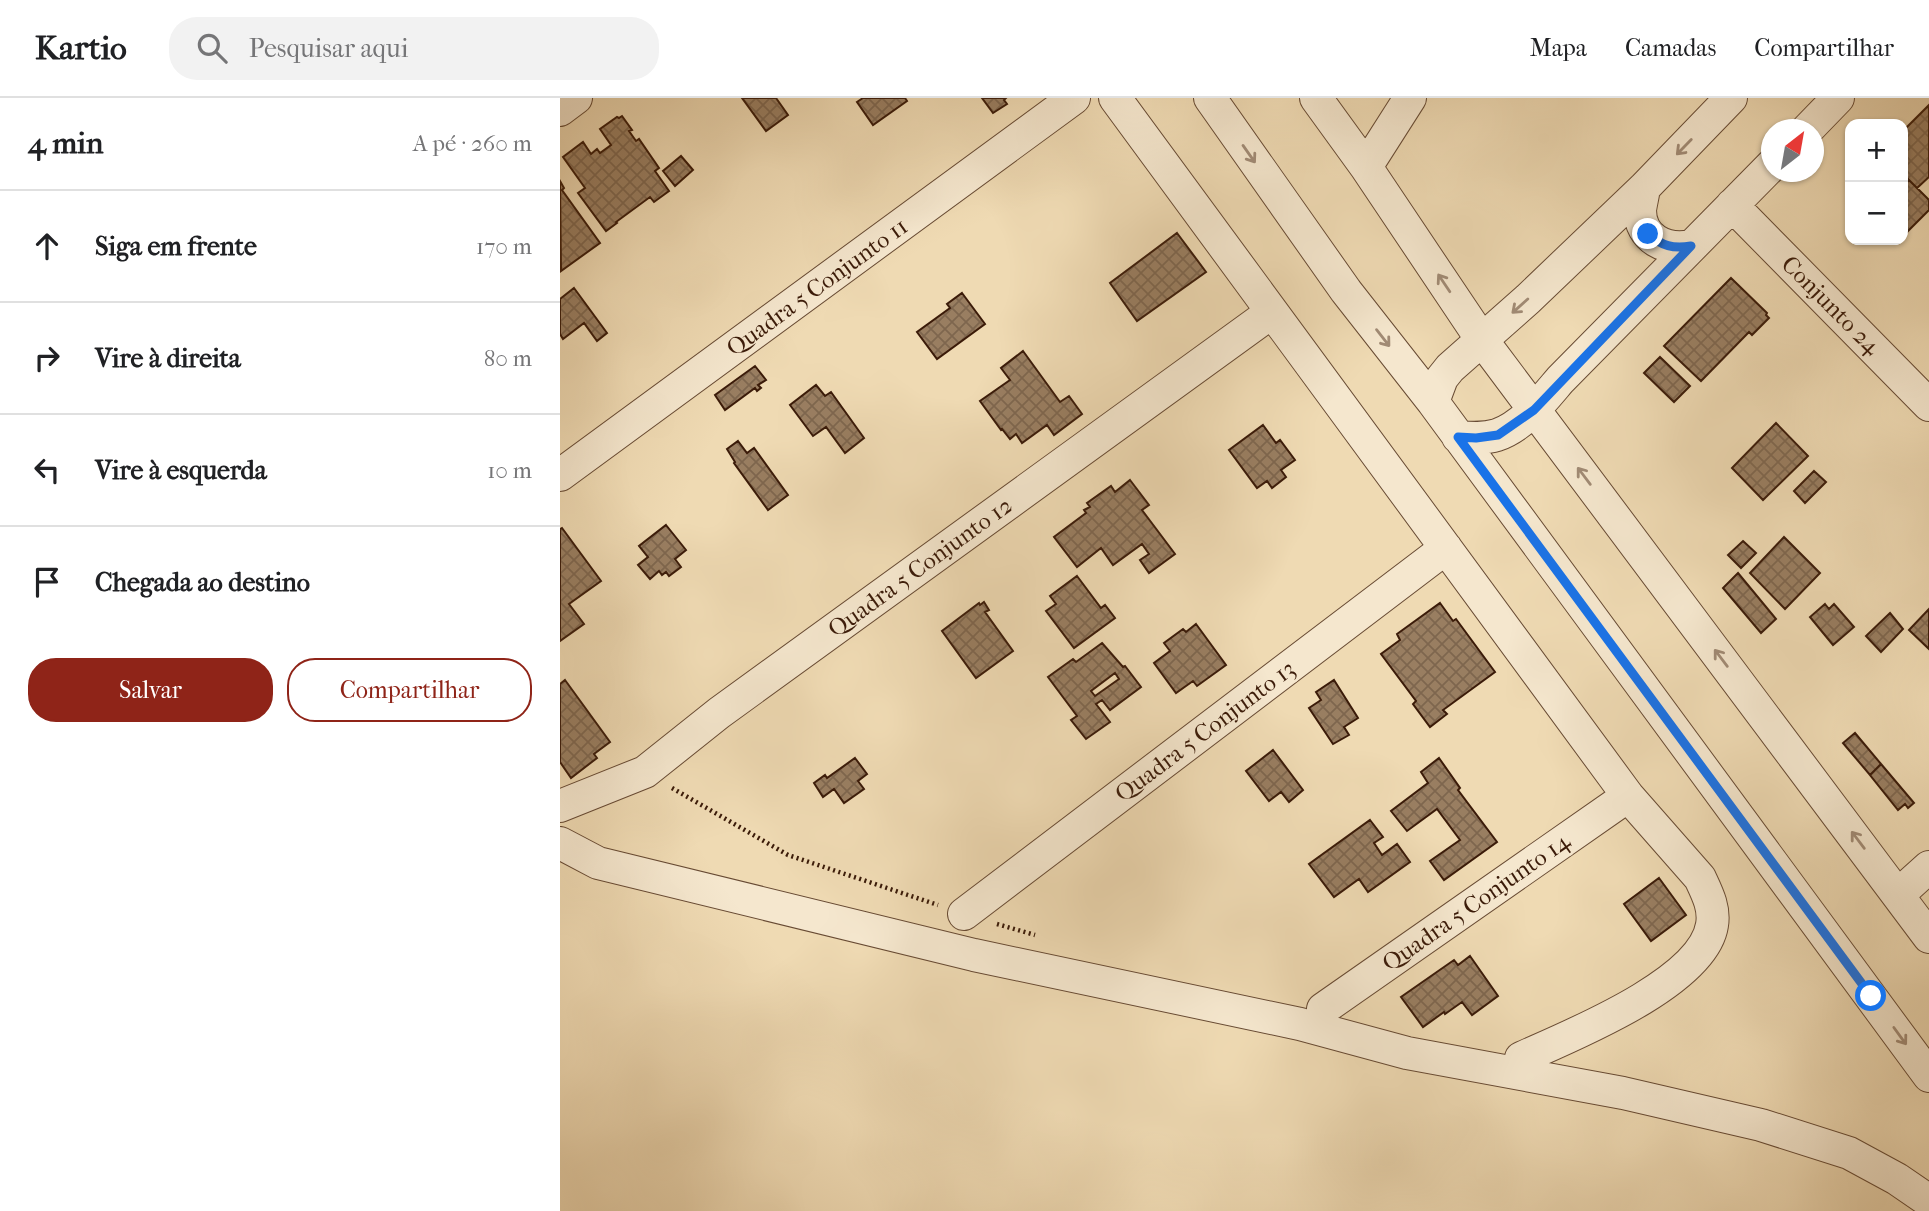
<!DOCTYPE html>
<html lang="pt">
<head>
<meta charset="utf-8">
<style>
	body { margin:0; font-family:"IM FELL French Canon",serif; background:#f2f2f2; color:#202124 }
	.controls { position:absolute; right:21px; top:21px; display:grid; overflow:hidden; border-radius:14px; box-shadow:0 2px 5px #0004 }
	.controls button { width:63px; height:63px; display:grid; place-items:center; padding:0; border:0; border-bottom:2px solid #e0e0e0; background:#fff; color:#202124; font:35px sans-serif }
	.compass { position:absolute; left:1201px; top:21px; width:63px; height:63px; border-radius:50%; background:#fff; box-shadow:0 2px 5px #0004; rotate:31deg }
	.stop { position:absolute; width:21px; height:21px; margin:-16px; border:5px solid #1a73e8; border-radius:50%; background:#fff }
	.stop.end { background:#1a73e8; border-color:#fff; box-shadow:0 2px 7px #0008 }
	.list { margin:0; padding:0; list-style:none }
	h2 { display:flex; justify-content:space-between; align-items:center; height:91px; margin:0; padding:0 28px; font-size:30px }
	h2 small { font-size:23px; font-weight:400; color:#757577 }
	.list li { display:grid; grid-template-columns:46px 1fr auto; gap:21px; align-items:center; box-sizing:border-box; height:112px; padding:0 28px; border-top:2px solid #e0e0e0 }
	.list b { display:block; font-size:26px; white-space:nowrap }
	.list em { font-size:23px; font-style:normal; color:#757577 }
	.actions { display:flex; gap:14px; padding:21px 28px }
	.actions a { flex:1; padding:16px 0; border:2px solid #8f2418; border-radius:28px; text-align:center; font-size:24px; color:#8f2418 }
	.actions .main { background:#8f2418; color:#fff }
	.icon { flex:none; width:38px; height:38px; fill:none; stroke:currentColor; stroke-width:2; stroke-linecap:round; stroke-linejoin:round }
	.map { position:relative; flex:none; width:1369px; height:1113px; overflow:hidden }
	header { display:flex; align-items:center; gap:42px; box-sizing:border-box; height:98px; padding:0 35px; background:#fff; border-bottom:2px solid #e0e0e0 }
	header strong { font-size:33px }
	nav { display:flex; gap:38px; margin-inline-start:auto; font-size:24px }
	.search { width:490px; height:63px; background:#f2f2f2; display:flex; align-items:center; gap:18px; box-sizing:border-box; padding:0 24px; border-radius:28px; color:#757577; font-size:26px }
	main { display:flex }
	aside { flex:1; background:#fff }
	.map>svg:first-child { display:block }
	.building { fill:url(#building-cross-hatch); stroke:#3b1b09; stroke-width:2; fill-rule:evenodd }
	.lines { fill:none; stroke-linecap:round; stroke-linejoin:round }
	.street-casing { stroke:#684b34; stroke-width:34 }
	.path { stroke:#3b1b09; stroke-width:4.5; stroke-dasharray:2 3.5; stroke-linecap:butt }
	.street { stroke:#f5e7ce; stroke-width:32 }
	.oneway { stroke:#a18b75 }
	.route { stroke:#1a73e8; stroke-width:9 }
	.labels { text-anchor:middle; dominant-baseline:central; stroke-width:5; stroke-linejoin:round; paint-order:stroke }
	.street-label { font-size:24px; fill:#3b1b09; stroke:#f5e7ce }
</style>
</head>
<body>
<header>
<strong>Kartio</strong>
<div class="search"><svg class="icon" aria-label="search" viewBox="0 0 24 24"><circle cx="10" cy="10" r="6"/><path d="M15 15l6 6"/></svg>Pesquisar aqui</div>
<nav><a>Mapa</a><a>Camadas</a><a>Compartilhar</a></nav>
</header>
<main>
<aside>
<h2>4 min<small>A pé · 260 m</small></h2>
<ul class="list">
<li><svg class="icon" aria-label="ahead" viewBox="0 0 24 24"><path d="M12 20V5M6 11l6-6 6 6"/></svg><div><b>Siga em frente</b></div><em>170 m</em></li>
<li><svg class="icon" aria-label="right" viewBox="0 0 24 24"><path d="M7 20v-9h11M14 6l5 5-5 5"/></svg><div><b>Vire à direita</b></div><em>80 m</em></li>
<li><svg class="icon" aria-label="left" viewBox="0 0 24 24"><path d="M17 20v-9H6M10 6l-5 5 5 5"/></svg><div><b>Vire à esquerda</b></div><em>10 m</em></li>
<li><svg class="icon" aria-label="arrive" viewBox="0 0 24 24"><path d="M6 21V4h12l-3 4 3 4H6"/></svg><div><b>Chegada ao destino</b></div></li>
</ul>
<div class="actions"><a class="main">Salvar</a><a>Compartilhar</a></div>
</aside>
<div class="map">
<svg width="1369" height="1113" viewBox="0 0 1369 1113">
	<defs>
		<pattern id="building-cross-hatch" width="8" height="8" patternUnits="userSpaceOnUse" patternTransform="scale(1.75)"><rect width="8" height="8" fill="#997e61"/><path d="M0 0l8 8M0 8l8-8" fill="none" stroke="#7e664e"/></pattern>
	</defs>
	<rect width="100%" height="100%" fill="#efdab3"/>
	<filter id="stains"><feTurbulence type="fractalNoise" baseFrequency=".00286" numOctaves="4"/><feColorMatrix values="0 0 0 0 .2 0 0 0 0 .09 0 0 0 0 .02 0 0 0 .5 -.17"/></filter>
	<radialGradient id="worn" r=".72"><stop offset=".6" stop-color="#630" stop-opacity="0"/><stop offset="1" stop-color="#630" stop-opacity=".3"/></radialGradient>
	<path class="building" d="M182,0H216L228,17L206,33Z
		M303,0H345L347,3L313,27L297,4Z
		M422,0H446L444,2L447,6L433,15Z
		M1369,7V79L1357,90L1343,76V33Z
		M62,18L72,32L69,33L76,43L79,41L99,70L95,73L109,93L94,104L90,99L56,124L57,125L46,133L18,95L25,90L3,59L23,44L31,56L37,51L40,55L51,47L40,31L57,19L59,20Z
		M121,58L133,72L115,88L103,73Z
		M1349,82L1369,102V112L1343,138V84L1345,87Z
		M0,83L4,90L2,92L40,145L1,173Z
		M617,135L646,174L577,223L550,185Z
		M1171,180L1207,215L1206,217L1209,220L1192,237L1189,234L1141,283L1104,248Z
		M14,190L47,235L37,243L24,225L3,241L0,236V201Z
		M402,195L425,226L377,261L357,234L390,210L387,206Z
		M463,253L500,304L509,298L522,316L494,337L487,327L462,345L456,336L450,341L442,331L441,332L420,303L450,282L441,270Z
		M1100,259L1130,288L1114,304L1084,275Z
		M195,268L206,282L198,287L201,290L197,293L195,290L165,312L155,297Z
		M256,287L265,298L271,294L304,340L285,355L266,329L253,338L230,307Z
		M1216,325L1248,358L1203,402L1172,370Z
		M703,327L716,345L720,342L735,362L721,372L726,379L712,390L707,383L697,390L669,352Z
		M178,343L187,355L194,350L228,397L208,412L174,365L175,364L167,351Z
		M1254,373L1266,384L1245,405L1234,393Z
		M570,382L589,407L582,412L615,456L589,475L580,462L589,456L582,446L553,467L541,450L517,469L494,439L526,415L524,412L530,409L527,405L551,388L555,394Z
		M106,427L126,452L115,461L121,469L109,478L106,474L102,477L99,473L90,481L78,467L88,459L79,448Z
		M2,430L41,483L9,506L24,526L0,543V431Z
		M1224,439L1260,475L1225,511L1190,475Z
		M1183,443L1196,455L1181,470L1168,457Z
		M1178,475L1216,521L1201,535L1163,490Z
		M517,478L541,510L545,507L555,520L514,550L486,513L496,506L490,498Z
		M424,504L429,512L425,514L453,553L416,580L382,533L419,505L420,507Z
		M880,505L893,523L896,521L935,574L883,612L887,616L870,629L853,606L856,603L821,556L840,542L837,536Z
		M1265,506L1269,511L1274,506L1294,529L1273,547L1250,519Z
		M1369,511V551L1349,532Z
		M1330,515L1343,531L1321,554L1306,538Z
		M636,526L666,567L637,588L633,583L616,595L594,565L610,553L604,545L623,531L626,534Z
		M542,545L563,569L565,568L581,589L550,612L542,602L536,606L550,624L526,641L511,622L517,618L488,579L513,561L516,564ZM555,575L559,581L535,598L531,593Z
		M5,582L50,644L34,656L37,660L11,680L0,664V586Z
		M774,582L798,620L784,629L789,637L773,646L749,610L761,602L756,594Z
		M1295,635L1321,666L1310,677L1283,645Z
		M713,652L743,692L729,704L721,694L709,703L686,673Z
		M295,660L307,676L298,683L304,691L284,705L274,691L263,699L254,685L265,677L267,680Z
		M879,660L900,690L898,692L937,744L884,782L870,763L900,742L877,711L847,733L831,713L868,685L861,674Z
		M1321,666L1354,705L1348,710L1345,706L1338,712L1310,677Z
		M810,722L823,739L814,745L822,757L837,746L850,764L808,794L799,781L774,799L749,766Z
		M1099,780L1126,817L1091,843L1064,806Z
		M910,858L938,898L912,917L902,904L885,916L884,914L863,929L841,899L894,862L898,867Z"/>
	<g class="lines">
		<g class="street-casing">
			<path id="street" d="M555,0L1068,698L1140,780C1147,795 1155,810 1152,827C1143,885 1010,938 961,960
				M650,0L786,193L873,304L1369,978
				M756,0L806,69L922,242L1369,839
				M0,12L16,0
				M1247,32L1278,0
				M806,69L850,0
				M1084,90C1083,97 1081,105 1080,112C1080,141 1106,153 1131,148
				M1172,107L1369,307
				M873,304L882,280L890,270L968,201L1084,90L1171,0
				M898,339C911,340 924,341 937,337C963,328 983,302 1000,282L1212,67
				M0,377L514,0
				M0,708L85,674L159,615L712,214
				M0,745L38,765L414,857L740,926L847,955L1063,995L1201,1027L1289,1055L1337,1081L1369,1103
				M1339,796L1369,769
				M404,816L886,450
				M763,911L1068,698"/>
		</g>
		<path class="path" d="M112,690L228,757L378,807
			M437,826L475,837"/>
		<use href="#street" class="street"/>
	</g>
	<defs><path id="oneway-shaft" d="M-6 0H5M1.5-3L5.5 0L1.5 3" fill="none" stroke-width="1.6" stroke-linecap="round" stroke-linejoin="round" transform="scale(1.75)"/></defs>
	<g class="oneway">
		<use href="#oneway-shaft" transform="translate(1124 49) rotate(134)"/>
		<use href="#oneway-shaft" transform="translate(689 56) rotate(55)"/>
		<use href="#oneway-shaft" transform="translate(884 185) rotate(-124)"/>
		<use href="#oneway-shaft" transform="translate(960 208) rotate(138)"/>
		<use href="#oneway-shaft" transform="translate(823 240) rotate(52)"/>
		<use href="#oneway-shaft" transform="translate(1024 378) rotate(-127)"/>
		<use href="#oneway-shaft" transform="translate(1161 560) rotate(-127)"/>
		<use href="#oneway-shaft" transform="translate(1298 742) rotate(-127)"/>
		<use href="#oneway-shaft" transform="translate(1340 938) rotate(54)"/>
	</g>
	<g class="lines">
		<path class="route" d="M1088,136C1102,148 1113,151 1131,148L974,312L938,337L916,340L898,339L1311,898"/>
	</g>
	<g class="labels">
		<g class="street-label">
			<text transform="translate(257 189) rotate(-36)">Quadra 5 Conjunto 11</text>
			<text transform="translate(1271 207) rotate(45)">Conjunto 24</text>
			<text transform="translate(360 469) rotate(-36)">Quadra 5 Conjunto 12</text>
			<text transform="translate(645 633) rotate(-37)">Quadra 5 Conjunto 13</text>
			<text transform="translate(916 804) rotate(-35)">Quadra 5 Conjunto 14</text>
		</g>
	</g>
	<rect width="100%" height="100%" filter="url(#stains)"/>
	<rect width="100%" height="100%" fill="url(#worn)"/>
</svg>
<div class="controls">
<button>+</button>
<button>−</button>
</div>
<svg class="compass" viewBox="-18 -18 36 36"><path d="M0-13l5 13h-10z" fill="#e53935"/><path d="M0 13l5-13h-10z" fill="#757577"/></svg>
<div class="stop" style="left:1311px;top:898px"></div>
<div class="stop end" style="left:1088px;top:136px"></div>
</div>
</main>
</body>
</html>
